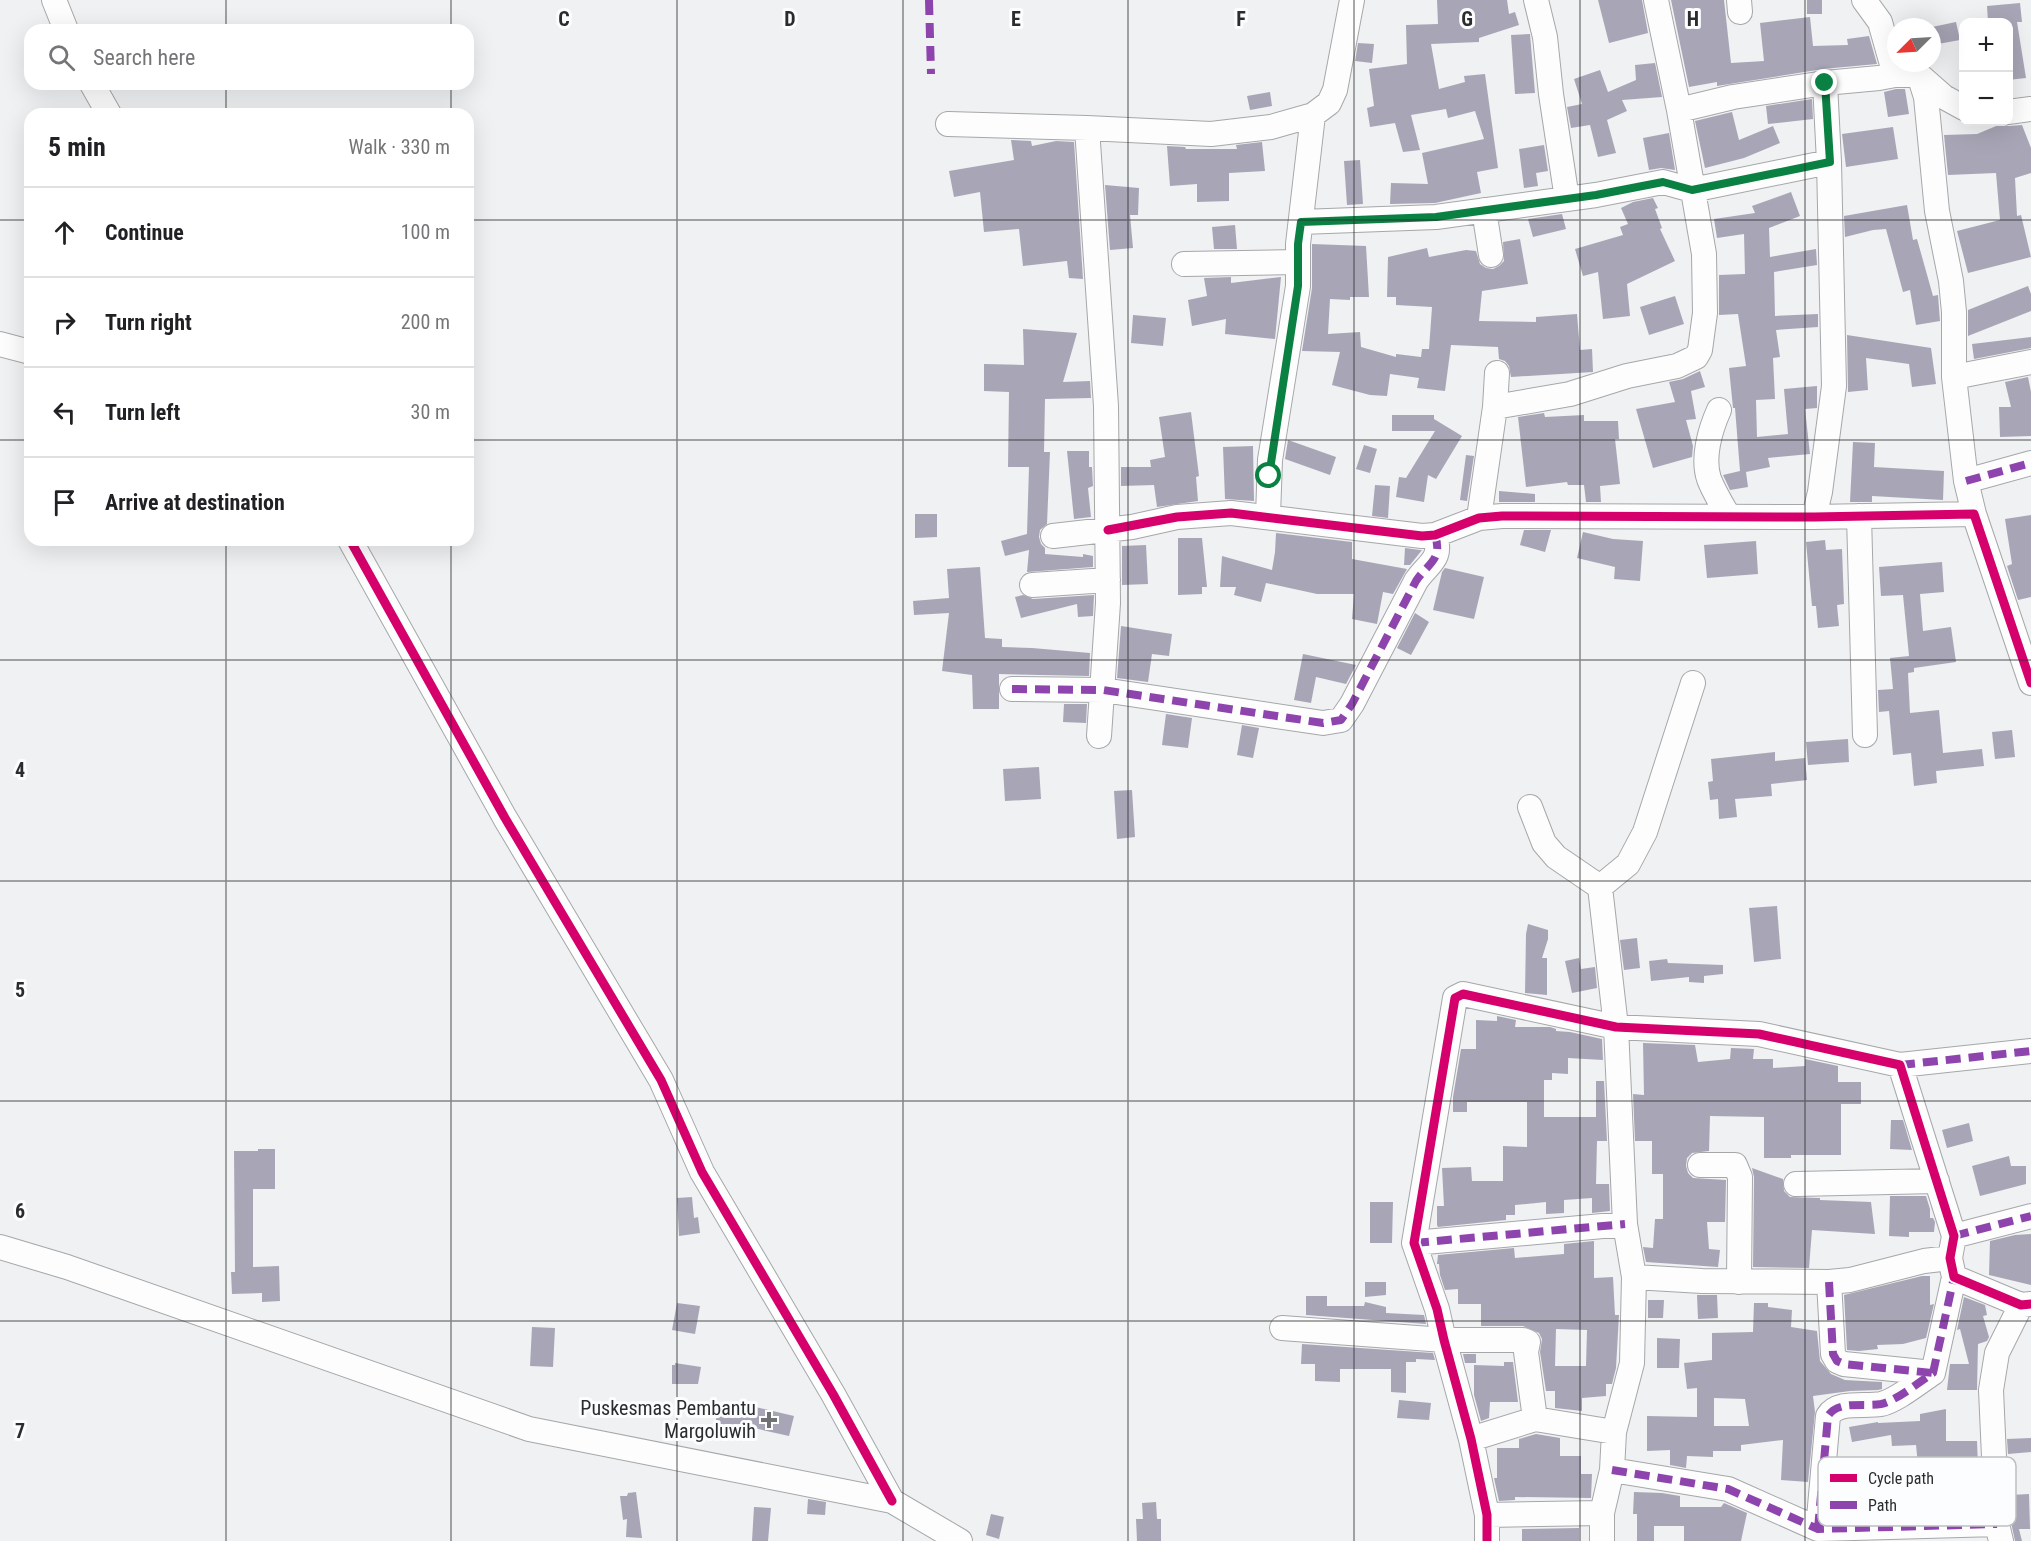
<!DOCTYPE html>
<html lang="en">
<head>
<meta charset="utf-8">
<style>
	body { margin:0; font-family:"Roboto Condensed",sans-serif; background:#f2f2f2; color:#202124 }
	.controls { position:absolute; right:18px; top:18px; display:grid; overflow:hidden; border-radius:12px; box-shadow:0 6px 24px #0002 }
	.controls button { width:54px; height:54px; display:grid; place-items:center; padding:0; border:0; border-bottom:2px solid #e0e0e0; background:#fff; color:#202124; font:30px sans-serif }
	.compass { position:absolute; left:1887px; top:18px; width:54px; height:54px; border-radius:50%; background:#fff; box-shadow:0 6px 24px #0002; rotate:246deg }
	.stop { position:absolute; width:18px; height:18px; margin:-14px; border:4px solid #0b8043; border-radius:50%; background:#fff }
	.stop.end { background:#0b8043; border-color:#fff; box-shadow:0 2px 6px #0008 }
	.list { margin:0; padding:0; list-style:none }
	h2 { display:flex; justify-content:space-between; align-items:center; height:78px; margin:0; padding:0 24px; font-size:26px }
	h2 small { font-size:20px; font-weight:400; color:#757577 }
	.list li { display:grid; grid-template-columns:39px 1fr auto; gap:18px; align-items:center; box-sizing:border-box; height:90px; padding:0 24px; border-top:2px solid #e0e0e0 }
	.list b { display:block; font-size:22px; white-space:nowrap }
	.list em { font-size:20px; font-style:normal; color:#757577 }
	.icon { flex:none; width:33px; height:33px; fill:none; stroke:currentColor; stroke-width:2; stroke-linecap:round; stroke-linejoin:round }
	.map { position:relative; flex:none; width:2031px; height:1541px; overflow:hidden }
	.search { position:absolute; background:#fff; box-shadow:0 6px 24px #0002; left:24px; top:24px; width:450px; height:66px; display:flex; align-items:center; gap:15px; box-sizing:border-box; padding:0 21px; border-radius:18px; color:#757577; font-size:22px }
	.panel { position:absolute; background:#fff; box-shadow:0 6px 24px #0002; left:24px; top:108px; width:450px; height:438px; border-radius:18px }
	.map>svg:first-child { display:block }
	.building { fill:#a8a6b6; fill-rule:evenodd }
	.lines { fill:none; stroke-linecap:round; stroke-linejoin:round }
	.minor-casing { stroke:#a5a7a9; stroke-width:26 }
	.minor { stroke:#fdfdfd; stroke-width:24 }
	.quiet { stroke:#8e44ad; stroke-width:8; stroke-dasharray:15 8; stroke-linecap:butt }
	.cycleway-casing { stroke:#fcfdff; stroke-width:13 }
	.cycleway { stroke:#d6006c; stroke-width:9 }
	.route { stroke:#0b8043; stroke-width:8 }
	.grid { fill:none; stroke:#2b2c2e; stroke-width:1.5; stroke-opacity:0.55 }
	.poi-dot { fill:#707173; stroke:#fcfdff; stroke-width:2 }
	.labels { text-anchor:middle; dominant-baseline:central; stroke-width:6; stroke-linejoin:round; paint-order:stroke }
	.poi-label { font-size:20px; fill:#2b2c2e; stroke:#fcfdff; text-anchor:end }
	.key { fill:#fcfdff; stroke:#bdbec0; stroke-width:1.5 }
	.key-label { font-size:16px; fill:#2b2c2e }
	.grid-label { font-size:20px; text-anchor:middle; font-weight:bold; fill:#2b2c2e; stroke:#fcfdff; stroke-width:6; stroke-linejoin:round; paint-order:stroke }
</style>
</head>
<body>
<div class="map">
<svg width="2031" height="1541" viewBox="0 0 2031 1541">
	<rect width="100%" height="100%" fill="#eff1f3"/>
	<path class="building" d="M1437,0H1507L1509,14L1515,12L1519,25L1479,38V42L1431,44L1439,89L1465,82L1464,76L1485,74L1498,168L1477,172L1481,193L1435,203L1390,204L1391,183L1428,184L1422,153L1484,139L1475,111L1448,118L1446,109L1411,115L1420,150L1403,152L1395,123L1370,127L1367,108L1374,106L1369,69L1407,64L1406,25L1438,24Z
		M1598,0H1642L1648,33L1609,43Z
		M1671,0H1724L1731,63L1764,61L1760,23L1810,17L1813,46L1848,45L1847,39L1869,36L1877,64L1823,69L1717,86V82L1689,87Z
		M1807,0H1822V14H1807Z
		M2020,3L2022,22H2017L2026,78L2008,80V22H1988L1987,6Z
		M1956,22L1960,40L1932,45V27Z
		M1530,34L1535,93L1515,94L1511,35Z
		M1358,43L1374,44L1372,63L1355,61Z
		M1655,63L1662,97L1622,100L1627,111L1607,120L1616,153L1598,157L1590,125L1571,128L1567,107L1582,104L1574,79L1600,70L1608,92L1636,80L1635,65Z
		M1896,89H1905L1909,114L1888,117L1884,92Z
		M1270,92L1272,106L1250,110L1247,96Z
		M1812,99L1813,119L1768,124L1766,106Z
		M1732,112L1739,140L1773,126L1780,143L1744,158L1705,168L1695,121Z
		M2001,124L2009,126L2022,125L2031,148V173L2015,178L2017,216L2021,215L2031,257L1968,273L1957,231L2000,220L1996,173L1948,175L1944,135L1977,134Z
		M1893,127L1898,159L1846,167L1842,134Z
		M1669,133L1675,170L1661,168L1649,170L1643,138Z
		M1011,140L1031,141L1032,146L1056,141L1074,142L1083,279L1069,278L1067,261L1023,266L1019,229L984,232L980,192L954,197L949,171L1014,160Z
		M1262,142L1265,171L1229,173V201L1197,202V184L1170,186L1167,146L1185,147L1186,149H1237L1236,145Z
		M1544,145L1548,171L1536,173L1538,186L1524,188L1519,149Z
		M1360,160L1363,204L1347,205L1344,161Z
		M1105,185L1139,188L1138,215H1130L1133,248L1110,250Z
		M1791,192L1800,216L1769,228L1770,257L1816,249L1817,265L1774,272L1775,316L1818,314V327L1776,330L1780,357L1773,358L1775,399L1756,400L1757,437L1788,434L1784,389L1817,386V408L1805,409L1810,454L1768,458L1770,467L1746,472L1748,487L1730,490L1723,475L1740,471L1735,408H1733L1729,368L1746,366L1738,314L1719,315V275L1745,274L1744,234L1717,238L1714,219L1755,213L1752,206Z
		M1653,198L1658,208L1655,209L1662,228L1660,229L1675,261L1627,284L1630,316L1603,319L1598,272L1583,276L1575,249L1623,235L1620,227L1628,224L1621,208L1633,202Z
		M1907,205L1913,240L1917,239L1933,296L1938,295L1940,321L1916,325L1910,290L1903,292L1886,229L1873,230L1845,237L1844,216Z
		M1562,214L1566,229L1533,237L1528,219Z
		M1235,225L1237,249H1214L1212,227Z
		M1520,239L1528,284L1482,291L1479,321L1536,322V317L1577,314L1580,350L1592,349L1593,372L1511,377L1509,366L1505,361L1499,359L1498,347L1451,345L1445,391L1417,388L1419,378L1390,374L1387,396L1370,395L1332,385L1340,352L1302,351L1312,288V244L1366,246L1369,297H1350V300L1330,299L1328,334L1360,332L1361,347L1396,357V354L1421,357L1422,349H1429L1432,307L1396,305V297H1387L1388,257L1427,248L1429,257L1466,250L1476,251L1480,264L1486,268L1493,269L1499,266L1504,261L1503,242Z
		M1231,277V283L1281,277L1275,339L1225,334L1226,319L1192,326L1188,300L1207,296L1204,278Z
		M2028,286L2031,294V311L1968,336V310Z
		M1675,296L1684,324L1649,335L1640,307Z
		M1133,315L1166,318L1163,346L1131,343Z
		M1023,329L1077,333L1063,382L1090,381L1091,398L1045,399L1044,452H1050L1047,524L1040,530L1039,537L1041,544L1045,548V554L1083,557V554L1093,556V567L1027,572L1029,550L1005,556L1001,541L1027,534L1029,467H1008L1009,392L984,391V364L1024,365Z
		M1847,335L1931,348L1936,384L1912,387L1909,364L1866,358L1868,390L1848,392Z
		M2031,337V348L1974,359L1972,344Z
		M1700,371L1705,387L1691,391L1696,419L1686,420L1693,446L1692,457L1653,468L1636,409L1675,402L1669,382L1683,379Z
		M2028,377L2031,392V436L2000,437L1999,407H2011L2005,382Z
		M1191,412L1199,476L1196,477L1198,501L1157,507L1154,485L1121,486V467H1151L1150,460L1165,457L1159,417Z
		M1544,413L1545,417L1584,415V421H1618L1619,439H1615L1620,484L1600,486L1601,502H1586L1584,485H1568L1567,482L1526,487L1518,417Z
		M1392,415H1434V419L1462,436L1436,479L1428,475L1424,502L1396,497L1399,477L1406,478L1435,431H1392Z
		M1288,440L1336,457L1330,475L1285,459Z
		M1853,442L1875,443L1874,467L1944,471L1943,500L1872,496V502H1850Z
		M1364,445L1377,449L1370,473L1356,469Z
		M1253,446L1254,501L1225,499L1223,447Z
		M1067,451H1089V467H1092L1093,486L1088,488L1091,517L1074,519Z
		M1466,455L1474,456L1467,501L1460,500Z
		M1375,485L1390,486L1388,518L1372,516Z
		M1499,491L1535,494V502H1499Z
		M915,514H937V537L915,538Z
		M2031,515V597L2018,600L2007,566L2012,564L2005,519Z
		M1524,530H1551L1545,552L1520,545Z
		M1583,532L1613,539L1643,541L1640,581L1614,579L1615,567L1577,558Z
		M1276,533L1352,542V559L1407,569L1393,594L1383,592L1377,624L1352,619L1354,594H1317L1266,583L1261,602L1234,595L1236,587H1220L1222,556L1272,570L1275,552Z
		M1178,538H1202L1207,587H1202V594L1178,595Z
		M1825,540L1826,550L1842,549L1844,604L1837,605L1839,626L1818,628L1816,606H1812L1806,542Z
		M1756,541L1758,574L1707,578L1704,545Z
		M1146,545L1148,584L1122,585V546Z
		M1405,548L1420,550H1422L1410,565H1404Z
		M1942,562L1944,592L1920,594L1923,631L1951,627L1956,662L1914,668V672L1908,673L1910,713L1939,710L1943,753L1982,749L1984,766L1936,771L1937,783L1914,786L1911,753L1893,755L1889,711L1879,712L1878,690L1893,689L1890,658L1909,656L1903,595L1881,596L1879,567Z
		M980,567L985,638L1002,639V647L1032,648L1090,653L1089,676L999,674V709H973L972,675L942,671L949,613L914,615L913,601L949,598L947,569Z
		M1445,568L1484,577L1474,619L1433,610L1442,572Z
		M1023,595L1033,599L1094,595L1093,616L1078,617L1077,604L1021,618L1015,597Z
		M1415,613L1429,622L1411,655L1397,648Z
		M1121,626L1172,634L1169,656L1152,654L1148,682L1117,678Z
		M1303,654L1356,665L1346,684L1316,677L1311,703L1294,700Z
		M1064,704H1087L1086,723L1063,722Z
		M1166,714L1192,718L1188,748L1162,745Z
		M1242,725L1259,728L1253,758L1237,755Z
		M2012,730L2015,757L1995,759L1992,732Z
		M1848,739L1849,762L1808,765L1806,742Z
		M1775,752V761L1805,758L1807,780L1771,784L1772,796L1735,799L1737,817L1719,819L1718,799L1710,800L1708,782L1713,781L1711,759Z
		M1039,767L1041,799L1005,801L1003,769Z
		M1132,790L1135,837L1117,839L1114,791Z
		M1777,906L1781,959L1754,962L1749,908Z
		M1528,924L1548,930V939L1542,958H1547V995L1525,993L1526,934Z
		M1637,938L1640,968L1624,970L1620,940Z
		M1579,958L1581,969L1595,967L1597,988L1572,993L1565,961Z
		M1667,959L1668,963L1723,965V974L1704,976V983L1689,982V977L1651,981L1649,961Z
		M1497,1016L1516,1020L1515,1027H1550L1556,1029V1031L1570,1032L1602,1039L1603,1060L1568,1058V1074L1552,1073V1080H1544V1117H1596V1081H1604L1607,1141H1597L1596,1184H1609L1610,1211L1592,1213V1198L1564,1200V1213L1546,1214V1202L1515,1205V1215H1506V1220L1438,1227L1437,1225V1206H1444L1442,1168L1471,1167L1472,1181H1503V1146L1527,1147V1102H1467V1112H1453V1097L1461,1049H1476V1020L1497,1021Z
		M1643,1043L1695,1045L1698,1062L1730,1059L1731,1048L1754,1049L1753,1059H1773V1068L1805,1066V1059L1838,1066V1082H1861V1104H1841V1155H1791V1158H1764V1117L1710,1116L1709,1151L1692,1153L1687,1158L1686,1166L1688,1173L1693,1178L1726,1180L1725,1222H1707L1709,1249L1720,1250L1718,1267L1646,1262L1643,1247L1653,1248L1655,1219H1663V1174H1652V1141H1635L1633,1094L1644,1095Z
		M1891,1120H1903L1912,1150L1890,1149Z
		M1969,1123L1973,1141L1947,1148L1942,1130Z
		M258,1149H275V1189H253V1267L279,1266L280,1301L262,1302V1293L232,1294L231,1272H235L234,1151H258Z
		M2009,1156L2011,1166H2026V1184L1980,1196L1972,1166Z
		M1752,1168L1783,1179L1784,1191L1790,1197L1820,1198V1200L1871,1202L1875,1234L1812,1230L1809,1268L1753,1267L1754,1177Z
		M1890,1196H1926L1930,1209V1218H1933L1935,1222L1934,1232H1909V1237L1889,1236Z
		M692,1197L694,1218L698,1217L700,1233L679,1236L677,1198Z
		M1370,1202H1393L1392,1243H1370Z
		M2031,1234V1285L1989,1275L1990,1241L2015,1235Z
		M1594,1241V1278L1613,1277L1615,1315H1619L1616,1368L1612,1384H1606V1396L1582,1398V1411L1555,1408V1391H1546L1540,1352L1542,1339L1539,1333L1523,1326H1481V1304H1458V1289L1445,1290L1440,1275L1439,1264H1437L1438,1255L1514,1248L1515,1258L1564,1254V1244ZM1556,1329L1587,1330L1586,1366H1555Z
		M1922,1276H1930V1305L1934,1304L1926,1338L1903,1344L1877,1345L1878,1349L1859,1351L1847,1350L1844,1295Z
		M1365,1282H1386V1295L1365,1297Z
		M1697,1295H1717L1718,1318L1698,1319Z
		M1306,1296H1327V1306H1364L1365,1302L1386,1307V1313L1424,1315L1426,1324L1306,1315Z
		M1964,1297L1985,1305L1987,1315L1983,1316L1989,1337L1987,1341L1978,1344L1977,1390H1947L1950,1364H1969L1960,1329L1957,1330Z
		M1648,1300H1664L1663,1318H1648Z
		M677,1303L700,1306L695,1334L672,1330Z
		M1754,1303H1768V1307L1792,1310L1791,1327L1817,1331L1820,1361L1831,1374L1845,1380L1882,1382V1389L1878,1390L1850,1391L1813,1396L1815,1412L1808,1482L1781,1480L1783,1440L1741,1445V1451H1713V1457L1687,1456L1686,1468L1670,1465V1450L1647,1451V1416L1697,1417V1388L1687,1389L1684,1363L1712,1360V1333L1753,1332ZM1714,1398L1745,1399L1749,1426H1714Z
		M532,1327L555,1328L553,1367L530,1366Z
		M1657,1338L1680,1339L1679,1368H1657Z
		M1302,1344L1433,1353L1435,1360L1416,1359V1362H1406V1393L1391,1392V1369H1340V1382L1315,1381V1364H1301Z
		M1463,1354H1476V1363H1465Z
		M1504,1362H1513L1518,1402H1490L1489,1418L1481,1421L1474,1395V1365L1504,1366Z
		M675,1363L701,1367L698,1384H672V1365H675Z
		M1399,1400L1431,1403L1429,1420L1397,1418Z
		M720,1403L747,1409V1405L794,1416L789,1436L736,1424L734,1432L714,1428Z
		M1946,1409V1441H1977L1978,1466L1945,1467L1947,1483L1920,1485L1916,1445L1892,1446L1891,1435L1852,1442L1849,1427L1878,1422V1423L1920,1421V1414Z
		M1536,1434L1560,1438V1456H1581V1474H1592L1591,1498L1515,1497V1500L1499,1501L1494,1478H1497V1448H1519V1439Z
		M2031,1438V1452L2008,1454L2007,1439Z
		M636,1492L642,1538L626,1537L627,1519L623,1520L620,1496H627L628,1493Z
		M1634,1492L1662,1493L1680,1496V1507H1721L1724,1503L1747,1513L1741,1541H1684V1526H1654V1541H1637V1514H1633Z
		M2029,1494L2030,1529H2019L2022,1541H2015L2011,1522L2010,1495Z
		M808,1499L826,1502L825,1515L807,1514Z
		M1156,1502L1157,1519H1161V1541H1137L1136,1519H1143L1142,1503Z
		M754,1507L771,1508L768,1541H752Z
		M991,1514L1004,1517L999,1539L986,1535Z
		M1579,1528V1541H1522V1529Z"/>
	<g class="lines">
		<g class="minor-casing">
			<path id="minor" d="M54,0L66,30
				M1536,0L1545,37L1551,94L1567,199
				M1739,0L1740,12
				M1864,0L1880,22L1895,75
				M1919,75L1926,97L1937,211L1951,281L1954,312V377L1966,481L1974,514
				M92,84L109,114
				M1679,110L1733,97L1825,83L1879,78L1895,75H1919L1944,97L1964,108
				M2008,112L2031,109
				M948,124L1087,128L1211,134L1271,127L1313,115L1329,103L1335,90L1352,0
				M1087,128L1106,406L1108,603L1099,736
				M1484,210L1491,255
				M1301,222L1436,217L1596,195L1663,182L1692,190L1829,162
				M1184,264L1298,262
				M0,344L30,352
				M1954,377L2031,362
				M1495,407L1497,373
				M1719,410C1710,430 1702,458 1709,479C1714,492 1722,505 1729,517
				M1966,481L2031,463
				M1268,516L1270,460L1298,286V244L1313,115
				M1859,516L1865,735
				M1814,517L1820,492L1834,386L1829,162L1825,83
				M1479,518L1495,407L1570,394L1627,376L1677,366L1696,357L1700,350L1705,313L1704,254L1679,110L1656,0
				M1053,536L1132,527L1177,517L1231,513L1422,536L1435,535L1479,518L1502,516L1814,517L1974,514L2031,683
				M350,540L505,818L661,1080L702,1172L833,1394L892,1501
				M1032,585L1108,580
				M1012,689L1103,690L1323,723L1341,720L1352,704L1416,581C1428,563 1443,560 1435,535
				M1530,807L1544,843L1556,857L1600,887
				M1900,1065L2031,1051
				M1700,1165H1735L1740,1177L1739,1282
				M1796,1184L1937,1181
				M1954,1236L2031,1216
				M1414,1243L1625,1224
				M0,1247L67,1267L529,1429L892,1501L960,1541
				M1634,1277L1702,1281L1829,1282L1850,1280L1924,1261L1950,1258
				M1829,1282L1833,1354L1837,1361L1844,1364L1933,1373
				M1282,1328L1444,1340H1523L1528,1342L1526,1352L1535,1419
				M1471,1439L1535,1419L1614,1432L1632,1363L1634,1277L1625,1224L1616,1027L1600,887L1628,864L1645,832L1693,683
				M1612,1470L1728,1489L1818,1529L1997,1524
				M1487,1515L1602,1513
				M1818,1529L1828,1416C1838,1400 1864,1407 1881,1404C1896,1401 1919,1382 1933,1373L1954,1277
				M1487,1541V1515L1471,1439L1444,1340L1437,1309L1414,1243L1455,998L1463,994L1616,1027L1759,1034L1900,1065L1954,1236L1950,1258L1954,1277L2021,1305L2031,1304
				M1602,1541V1513L1612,1470L1614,1432
				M2001,1541L1997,1524L1991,1390L1997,1353L2021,1305"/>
		</g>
		<use href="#minor" class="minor"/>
		<path class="quiet" d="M929,0L931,74
			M1966,481L2031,463
			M1012,689L1103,690L1323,723L1341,720L1352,704L1416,581C1428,563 1443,560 1435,535
			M1900,1065L2031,1051
			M1954,1236L2031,1216
			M1414,1243L1625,1224
			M1829,1282L1833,1354L1837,1361L1844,1364L1933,1373
			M1612,1470L1728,1489L1818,1529L1997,1524
			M1818,1529L1828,1416C1838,1400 1864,1407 1881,1404C1896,1401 1919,1382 1933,1373L1954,1277"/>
		<g class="cycleway-casing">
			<path id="cycleway" d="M1108,530L1177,517L1231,513L1422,536L1435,535L1479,518L1502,516L1814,517L1974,514L2031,683
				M350,540L505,818L661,1080L702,1172L833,1394L892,1501
				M1487,1541V1515L1471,1439L1444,1340L1437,1309L1414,1243L1455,998L1463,994L1616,1027L1759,1034L1900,1065L1954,1236L1950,1258L1954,1277L2021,1305L2031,1304"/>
		</g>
		<use href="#cycleway" class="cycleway"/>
	</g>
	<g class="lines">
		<path class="route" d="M1269,476L1298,286V244L1301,222L1436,217L1596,195L1663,182L1692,190L1830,162L1825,83"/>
	</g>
	<path class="grid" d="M226,0V30M451,0V30M677,0V1541M903,0V1541M1128,0V1541M1354,0V1541M1580,0V1541M1805,0V1541M226,84V114M451,84V114M0,220H30M468,220H2031M0,440H30M468,440H2031M226,540V1541M451,540V1541M0,660H2031M0,881H2031M0,1101H2031M0,1321H2031"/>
	<path class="poi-dot" d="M766 1411h6v6h6v6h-6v6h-6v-6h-6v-6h6z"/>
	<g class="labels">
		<g class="poi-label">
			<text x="756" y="1408">Puskesmas Pembantu<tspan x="756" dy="23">Margoluwih</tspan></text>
		</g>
	</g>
	<rect x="1818" y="1457" width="198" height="69" rx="9" class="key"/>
	<rect x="1830" y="1474" width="27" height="8" fill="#d6006c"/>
	<rect x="1830" y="1501" width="27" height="8" fill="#8e44ad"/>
	<g class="key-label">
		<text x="1868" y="1484">Cycle path</text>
		<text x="1868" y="1511">Path</text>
	</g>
	<g class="grid-label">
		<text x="564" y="26">C</text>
		<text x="790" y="26">D</text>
		<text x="1016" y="26">E</text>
		<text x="1241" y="26">F</text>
		<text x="1467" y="26">G</text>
		<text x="1693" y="26">H</text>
		<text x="20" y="777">4</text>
		<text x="20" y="997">5</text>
		<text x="20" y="1218">6</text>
		<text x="20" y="1438">7</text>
	</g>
</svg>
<div class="controls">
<button>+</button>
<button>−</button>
</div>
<svg class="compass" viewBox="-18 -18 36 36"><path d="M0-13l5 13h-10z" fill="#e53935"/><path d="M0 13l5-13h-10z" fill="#757577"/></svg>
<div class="stop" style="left:1269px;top:476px"></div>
<div class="stop end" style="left:1825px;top:83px"></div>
<div class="search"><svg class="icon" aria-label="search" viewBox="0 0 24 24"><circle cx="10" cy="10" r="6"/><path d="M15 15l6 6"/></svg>Search here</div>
<section class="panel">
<h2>5 min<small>Walk · 330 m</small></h2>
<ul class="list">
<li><svg class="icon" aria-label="ahead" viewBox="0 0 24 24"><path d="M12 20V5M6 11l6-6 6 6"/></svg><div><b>Continue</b></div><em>100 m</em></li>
<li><svg class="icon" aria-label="right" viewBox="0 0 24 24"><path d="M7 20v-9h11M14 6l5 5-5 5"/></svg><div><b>Turn right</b></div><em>200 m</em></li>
<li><svg class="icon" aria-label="left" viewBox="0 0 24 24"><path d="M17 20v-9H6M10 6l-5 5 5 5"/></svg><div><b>Turn left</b></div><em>30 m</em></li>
<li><svg class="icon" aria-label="arrive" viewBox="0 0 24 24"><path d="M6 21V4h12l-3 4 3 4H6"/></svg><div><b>Arrive at destination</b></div></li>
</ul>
</section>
</div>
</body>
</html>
